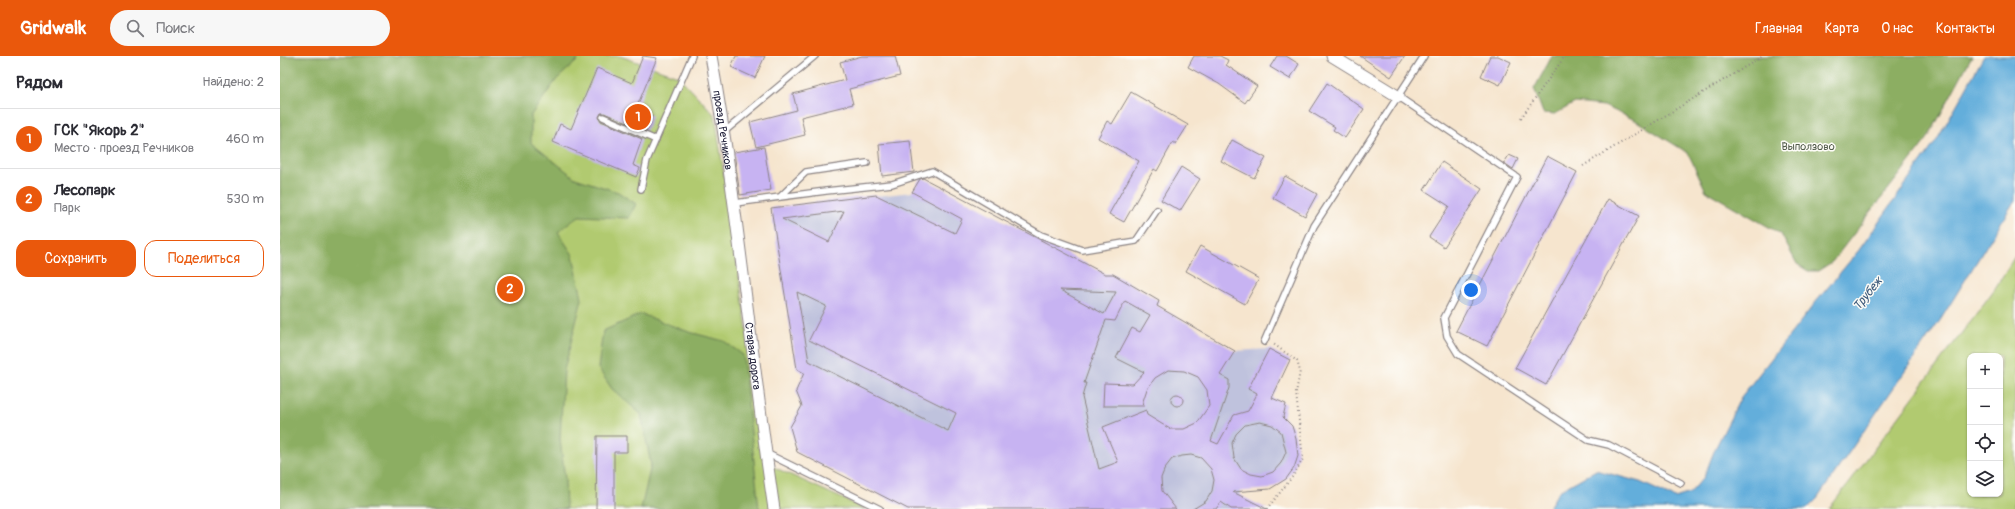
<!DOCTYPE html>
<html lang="ru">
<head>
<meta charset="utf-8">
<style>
	body { margin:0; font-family:Pangolin,sans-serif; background:#f7f7f7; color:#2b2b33 }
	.controls { position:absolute; right:12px; bottom:12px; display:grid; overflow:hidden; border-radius:8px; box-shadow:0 1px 3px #0004 }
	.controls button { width:36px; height:36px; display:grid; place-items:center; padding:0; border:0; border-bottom:1px solid #e1e1e2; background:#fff; color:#2b2b33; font:20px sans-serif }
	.you { position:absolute; left:1191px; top:234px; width:14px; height:14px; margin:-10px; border:3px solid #fff; border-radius:50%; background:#1a73e8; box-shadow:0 0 0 6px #1a73e833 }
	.badge { display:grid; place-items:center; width:26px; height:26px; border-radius:50%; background:#ea580c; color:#fff; font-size:13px; font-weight:700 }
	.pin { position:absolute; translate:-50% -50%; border:2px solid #fff; box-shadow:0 1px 4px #0006 }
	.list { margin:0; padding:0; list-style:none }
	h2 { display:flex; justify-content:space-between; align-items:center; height:52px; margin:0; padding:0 16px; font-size:17px }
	h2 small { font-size:13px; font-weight:400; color:#7c7c81 }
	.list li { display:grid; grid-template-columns:26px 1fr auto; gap:12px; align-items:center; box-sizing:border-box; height:60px; padding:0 16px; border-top:1px solid #e1e1e2 }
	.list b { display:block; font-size:15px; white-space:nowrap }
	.list p { margin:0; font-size:13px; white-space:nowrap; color:#7c7c81 }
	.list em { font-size:13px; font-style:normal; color:#7c7c81 }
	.actions { display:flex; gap:8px; padding:12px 16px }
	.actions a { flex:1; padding:9px 0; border:1px solid #ea580c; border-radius:12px; text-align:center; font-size:14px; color:#ea580c }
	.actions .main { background:#ea580c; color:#fff }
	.icon { flex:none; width:22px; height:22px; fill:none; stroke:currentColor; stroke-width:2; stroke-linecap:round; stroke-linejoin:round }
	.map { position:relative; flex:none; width:1735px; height:453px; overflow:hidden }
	header { display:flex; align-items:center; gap:24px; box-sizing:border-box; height:56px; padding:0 20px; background:#ea580c; color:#fff }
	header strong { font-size:19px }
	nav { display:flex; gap:22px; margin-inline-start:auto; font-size:14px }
	.search { width:280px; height:36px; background:#f7f7f7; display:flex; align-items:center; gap:10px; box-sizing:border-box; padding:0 14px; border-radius:22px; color:#7c7c81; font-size:15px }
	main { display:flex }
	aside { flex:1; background:#fff }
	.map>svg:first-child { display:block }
	.industrial { fill:#bfc2dd }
	.green { fill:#b1ca6f; stroke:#6a7655; fill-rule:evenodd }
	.forest { fill:#8cae62; stroke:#57684e }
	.water { fill:#63aedb; stroke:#42688b }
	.building { fill:#c7b3f2; fill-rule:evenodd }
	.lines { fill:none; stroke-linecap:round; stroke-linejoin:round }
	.service-casing { stroke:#8c8484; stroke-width:8 }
	.minor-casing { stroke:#8c8484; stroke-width:13 }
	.path { stroke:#8c8484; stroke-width:2; stroke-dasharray:1 3; stroke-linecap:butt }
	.service { stroke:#fff; stroke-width:5.5 }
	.minor { stroke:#fff; stroke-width:11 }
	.labels { text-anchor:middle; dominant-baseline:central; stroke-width:3; stroke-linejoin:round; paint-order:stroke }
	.street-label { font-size:11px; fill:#22223b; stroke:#fdfcf7 }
	.park-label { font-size:11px; fill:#545d4d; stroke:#fdfcf7 }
	.water-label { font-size:12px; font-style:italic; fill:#3c5a7b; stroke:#fdfcf7 }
</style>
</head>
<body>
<header>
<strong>Gridwalk</strong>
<div class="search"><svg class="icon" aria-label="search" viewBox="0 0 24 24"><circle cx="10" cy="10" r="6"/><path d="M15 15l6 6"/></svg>Поиск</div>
<nav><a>Главная</a><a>Карта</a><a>О нас</a><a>Контакты</a></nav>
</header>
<main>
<aside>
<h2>Рядом<small>Найдено: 2</small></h2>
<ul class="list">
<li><span class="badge">1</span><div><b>ГСК &quot;Якорь 2&quot;</b><p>Место · проезд Речников</p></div><em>460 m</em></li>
<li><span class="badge">2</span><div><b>Лесопарк</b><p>Парк</p></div><em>530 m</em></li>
</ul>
<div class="actions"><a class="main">Сохранить</a><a>Поделиться</a></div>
</aside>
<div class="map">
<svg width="1735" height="453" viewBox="0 0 1735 453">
	<rect width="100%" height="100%" fill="#fdfcf7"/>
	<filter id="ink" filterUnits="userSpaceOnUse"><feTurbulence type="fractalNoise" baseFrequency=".025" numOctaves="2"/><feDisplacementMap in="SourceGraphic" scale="8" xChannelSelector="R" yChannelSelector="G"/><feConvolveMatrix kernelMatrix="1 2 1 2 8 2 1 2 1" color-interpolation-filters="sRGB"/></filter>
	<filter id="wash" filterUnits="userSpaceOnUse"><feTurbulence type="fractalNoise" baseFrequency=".012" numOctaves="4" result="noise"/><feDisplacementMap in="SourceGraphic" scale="16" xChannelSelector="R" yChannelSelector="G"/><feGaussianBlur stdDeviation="0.9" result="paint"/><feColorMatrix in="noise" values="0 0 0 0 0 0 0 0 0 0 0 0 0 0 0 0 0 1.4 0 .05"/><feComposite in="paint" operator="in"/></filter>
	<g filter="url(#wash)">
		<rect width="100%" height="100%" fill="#f6e5ce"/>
		<path class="industrial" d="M641,121L825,218H833L879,245L877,250L955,295L989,293L1010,304L992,342L1006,348L1003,361L1012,370L1016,383L1018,400L1014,412L963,431L959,439L976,453H628L517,396L510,371L521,350L516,335L524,317L517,313L491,152L632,136Z"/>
		<path class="green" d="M0,0H340L398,20L435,59L487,408L585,453H0Z
			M1735,200V453H1549L1714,234ZM1690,300H1720V438H1690Z"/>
		<path class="forest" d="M0,0H299L297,5L277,23L251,59V87L295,122L338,136L356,148L349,162L299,160L278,176L293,199L302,243L284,314L280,383L285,423L286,453H0Z
			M1272,0H1692L1648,82L1552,206L1538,215H1528L1517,208L1501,178L1426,135L1408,97L1355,64L1324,50L1295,47L1275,58L1263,57L1254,33Z
			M361,258L409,276L444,285L463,299L479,453H361L371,409L361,358L332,333L318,312L323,275Z"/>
		<path class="water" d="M1704,0H1735V144L1661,263L1537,443L1527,453H1268L1279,435L1316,414L1360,426L1395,442L1410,437L1424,421L1435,393L1461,341L1535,247L1579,194L1657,84Z"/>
		<g id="blocks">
			<path class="building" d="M363,0L377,2L356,53L372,60L366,75L324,57H321L319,61L321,65L362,83L353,109L360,112L356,121L273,86L280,68L291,73L317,12L352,27Z
				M456,0H485L475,22L451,11Z
				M582,0H615L620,20L569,33L573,48L521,61L525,79L476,91L470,66L517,54L513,38L565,24L560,6Z
				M914,0H940L948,4L946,9L977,30L965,47L939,28L908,11Z
				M997,0H1006L1019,8L1010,23L990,11Z
				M1080,0H1125L1111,21Z
				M1210,0H1218L1231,6L1220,29L1201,20Z
				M1047,27L1084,53L1065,82L1053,74L1055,71L1029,55Z
				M851,36L908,69L896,88L893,86L877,115L874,113L844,166L829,158L859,105L818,82L827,65L832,68Z
				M952,84L986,102L974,122L941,105Z
				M630,85L634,116L602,120L599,88Z
				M484,91L491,134L460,139L454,96Z
				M1229,99L1238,103L1233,113L1224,107Z
				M1267,100L1297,116L1207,290L1176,275Z
				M1162,106L1202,133L1164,191L1149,181L1169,150L1144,134Z
				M901,111L920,123L900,155L881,144Z
				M1005,120L1037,138L1025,160L993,142Z
				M643,122L825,218H833L879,245L877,250L955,295L940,319L949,324V332L931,385L938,388L954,359L968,355L977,338L968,333L989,293L1010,304L992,342L1006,348L1003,361L1012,370L1016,383L1018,400L1014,412L1006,423L990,433L953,436L987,453H951L941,446L936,453H913L926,445L932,435L934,424L931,413L921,402L911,399L902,400L892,403L885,412L881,422L882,435L896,453H628L517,396L510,371L522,350L516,335L524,317L517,313L491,152L596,139L675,177L682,163L632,136L640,123ZM564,155L549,186L502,163ZM780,234L836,236L824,258ZM517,236L546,250L529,284L676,357L668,375L529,305ZM845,245L870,259L860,276L852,272L836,302L864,316L853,328L824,327L823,350H864L863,345L867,333L875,322L888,314L904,315L918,321L927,334L929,350L917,367L904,373H890L867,359L866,354L823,371L838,406L819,413L802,341L806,327H804L826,264L835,265ZM980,366L992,369L1001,376L1006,396L1001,407L993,416L982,420L971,418L961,413L954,402L952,387L956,378L965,369Z
				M1328,143L1359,160L1266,329L1235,312Z
				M920,190L979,223L965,248L906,215Z
				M891 344a6 6 0 1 1 12 0a6 6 0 1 1-12 0Z
				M317,380H347V396H334V453H316Z"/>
		</g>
	</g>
	<g filter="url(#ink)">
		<use href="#blocks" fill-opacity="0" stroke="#8c8484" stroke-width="1"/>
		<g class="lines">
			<g class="service-casing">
				<path id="service" d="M1119,41L1237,121L1164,262L1167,280L1178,298L1308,384L1329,389L1401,427
					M323,61L376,84
					M444,76L535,0
					M361,133L367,104L412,0
					M500,141L526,116L587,107
					M455,147L546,135L612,128L652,115L761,179L802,194L856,185L877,154
					M984,286L1034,170L1144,0
					M486,397L600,453"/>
			</g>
			<g class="minor-casing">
				<g id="minor">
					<path id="s1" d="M431,0C458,150 471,302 494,453"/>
					<path d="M1052,0L1119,41"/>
				</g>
			</g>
			<path class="path" d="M1241,62L1285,0
				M1303,110L1483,0
				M987,453L1013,420L1023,403L1016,337L1020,315L1017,305L992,287"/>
			<use href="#service" class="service"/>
			<use href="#minor" class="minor"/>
		</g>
	</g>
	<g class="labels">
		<g class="street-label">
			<text stroke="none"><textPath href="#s1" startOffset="75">проезд Речников</textPath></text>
			<text stroke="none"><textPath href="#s1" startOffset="303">Старая дорога</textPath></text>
		</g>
		<g class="park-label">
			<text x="1528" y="90">Выползово</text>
		</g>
		<g class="water-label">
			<text transform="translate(1588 238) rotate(-51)">Трубеж</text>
		</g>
	</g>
</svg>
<div class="controls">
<button>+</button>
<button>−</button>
<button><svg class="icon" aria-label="locate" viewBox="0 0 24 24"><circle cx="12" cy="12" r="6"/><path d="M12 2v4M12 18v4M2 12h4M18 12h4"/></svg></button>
<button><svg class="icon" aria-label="layers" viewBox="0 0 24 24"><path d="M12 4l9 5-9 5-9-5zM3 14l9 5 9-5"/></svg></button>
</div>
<div class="you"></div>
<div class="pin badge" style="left:358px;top:61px">1</div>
<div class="pin badge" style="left:230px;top:233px">2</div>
</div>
</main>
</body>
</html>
